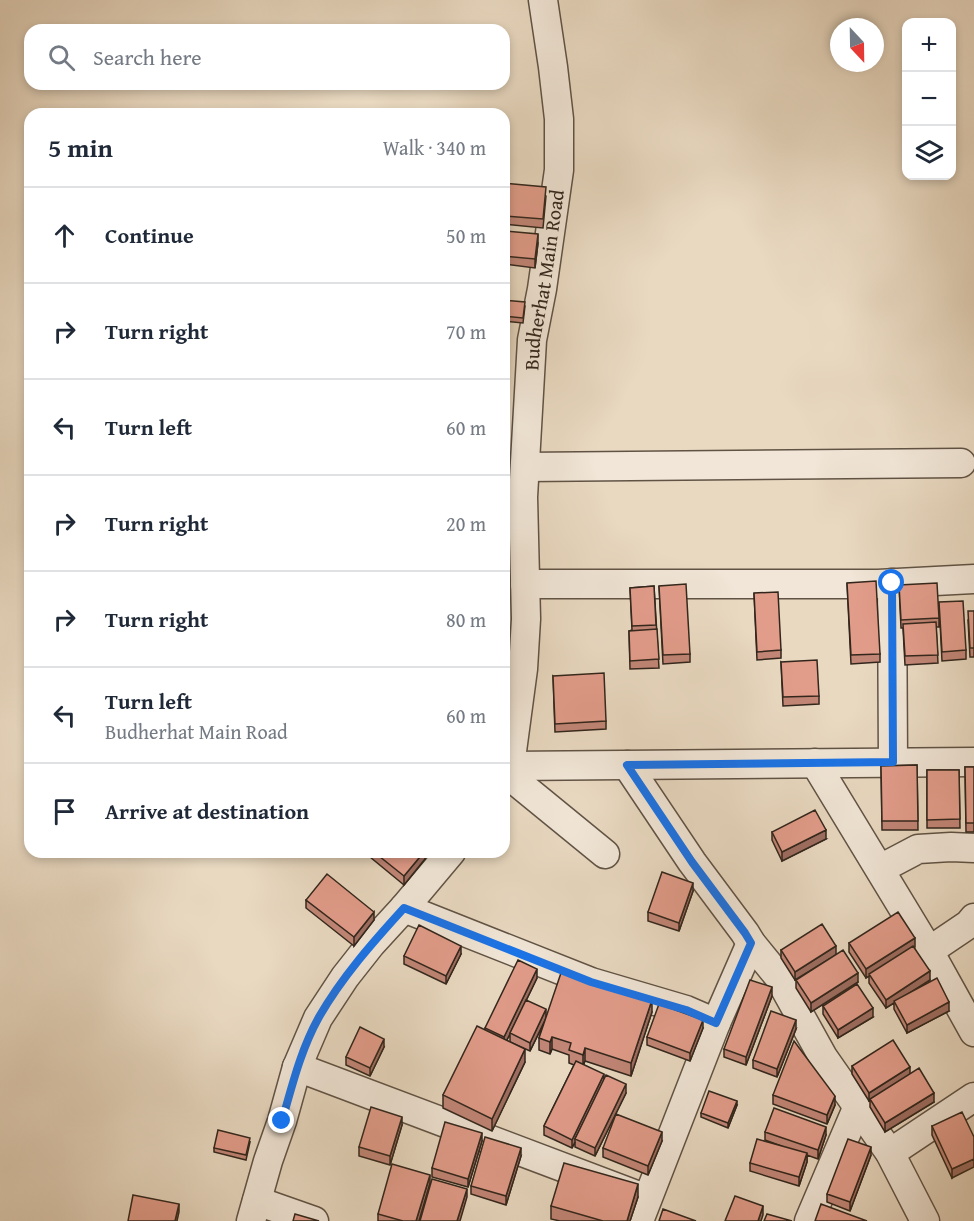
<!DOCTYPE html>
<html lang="en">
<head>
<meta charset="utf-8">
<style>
	body { margin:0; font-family:"Gentium Book Plus",serif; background:#f6f6f7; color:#1f2937 }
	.controls { position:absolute; right:18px; top:18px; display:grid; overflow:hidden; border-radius:12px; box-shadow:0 3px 9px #0003 }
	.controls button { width:54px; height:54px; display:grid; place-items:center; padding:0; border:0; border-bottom:2px solid #e0e1e3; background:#fff; color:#1f2937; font:30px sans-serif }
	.compass { position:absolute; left:830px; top:18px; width:54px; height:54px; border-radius:50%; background:#fff; box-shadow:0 3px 9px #0003; rotate:158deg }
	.stop { position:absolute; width:18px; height:18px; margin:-14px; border:4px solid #1a73e8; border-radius:50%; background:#fff }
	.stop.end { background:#1a73e8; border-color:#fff; box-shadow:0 2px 6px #0008 }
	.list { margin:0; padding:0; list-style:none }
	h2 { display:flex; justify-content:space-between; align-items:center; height:78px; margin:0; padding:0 24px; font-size:26px }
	h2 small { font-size:20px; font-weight:400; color:#747a83 }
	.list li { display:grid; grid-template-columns:39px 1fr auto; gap:18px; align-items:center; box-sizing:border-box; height:96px; padding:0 24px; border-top:2px solid #e0e1e3 }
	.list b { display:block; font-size:22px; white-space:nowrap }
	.list p { margin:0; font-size:20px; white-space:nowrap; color:#747a83 }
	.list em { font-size:20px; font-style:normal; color:#747a83 }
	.icon { flex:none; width:33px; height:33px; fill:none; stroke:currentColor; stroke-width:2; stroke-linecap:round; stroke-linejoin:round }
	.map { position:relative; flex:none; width:974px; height:1221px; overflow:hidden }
	.search { position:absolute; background:#fff; box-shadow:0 3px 9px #0003; left:24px; top:24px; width:486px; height:66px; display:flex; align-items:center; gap:15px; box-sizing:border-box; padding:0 21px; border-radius:18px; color:#747a83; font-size:22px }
	.panel { position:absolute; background:#fff; box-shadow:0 3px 9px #0003; left:24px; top:108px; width:486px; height:750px; border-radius:18px }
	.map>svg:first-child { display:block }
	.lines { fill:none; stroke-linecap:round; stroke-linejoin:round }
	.street-casing { stroke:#605345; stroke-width:31 }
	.street { stroke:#f1e6d7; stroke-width:28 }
	.wall { fill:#c28677; stroke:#32261c; stroke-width:1.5 }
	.shaded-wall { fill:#9e6d61; stroke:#32261c; stroke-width:1.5 }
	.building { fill:#e29c8a; stroke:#32261c; stroke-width:1.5 }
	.route { stroke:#1a73e8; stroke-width:8 }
	.labels { text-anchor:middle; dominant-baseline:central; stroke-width:4.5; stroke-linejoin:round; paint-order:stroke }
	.street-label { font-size:20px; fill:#32261c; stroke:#f1e6d7 }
</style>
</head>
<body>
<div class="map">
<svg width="974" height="1221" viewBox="0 0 974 1221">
	<rect width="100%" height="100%" fill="#e9d9c1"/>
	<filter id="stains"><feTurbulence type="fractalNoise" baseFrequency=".00333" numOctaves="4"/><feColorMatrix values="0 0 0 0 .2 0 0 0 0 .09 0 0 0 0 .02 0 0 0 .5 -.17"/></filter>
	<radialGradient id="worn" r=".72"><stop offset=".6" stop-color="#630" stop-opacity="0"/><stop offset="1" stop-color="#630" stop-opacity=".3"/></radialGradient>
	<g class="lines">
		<g class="street-casing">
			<g id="street">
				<path d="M525,467L961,463"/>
				<path d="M892,583L893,762"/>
				<path d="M525,584H878L974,579"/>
				<path d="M815,763L929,951L974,1032"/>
				<path d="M627,765L692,862L745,933L751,943L778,976L823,1057L890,1153L925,1221"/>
				<path d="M510,766L974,762"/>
				<path d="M506,773L605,854"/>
				<path id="s1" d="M504,776L510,766L523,669L526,619L523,497L532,340L542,289L559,170V119L553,67L543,0"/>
				<path d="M880,869L918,849L951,847L974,848"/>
				<path d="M404,908L591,982L686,1010L716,1023"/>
				<path d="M929,951L969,924L974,918"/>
				<path d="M297,1067L647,1199"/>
				<path d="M890,1153L974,1097"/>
				<path d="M257,1201L314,1221"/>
				<path d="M251,1221L268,1161L282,1121L297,1067L318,1018L345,977L371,944L404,908L451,852"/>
				<path d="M639,1221L716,1023L751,943"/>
				<path d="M809,1221L858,1106"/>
			</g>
		</g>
		<use href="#street" class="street"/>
	</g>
	<path class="wall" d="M504,183L546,196L543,228L504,224Z
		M504,231L538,243L535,268L504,264Z
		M504,300L525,306L523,323L504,321Z
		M847,583L880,654V662L851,664Z
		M899,585L939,618V627H936L938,663L905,665L903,628H901Z
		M654,586L659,668L630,669L629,631L632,630L630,588Z
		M659,586L690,654V662L663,664Z
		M754,593L781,650V658L757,660Z
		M939,602L966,650V659L942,661Z
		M974,611V657H970L968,620Z
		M781,662L819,696V704L783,706Z
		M553,676L606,721V729L555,732Z
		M917,765L918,830H882L881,766Z
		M965,767H974V832H966Z
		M927,770H959L960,828H927Z
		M772,832L826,839L782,861L772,840Z
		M364,852H425V859L404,885Z
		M693,891L679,931L648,921V912Z
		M306,900L374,920L354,946L306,908Z
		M849,943L915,947H914L930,980L909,993L949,1011L907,1033L894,1009V1003L886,1008L869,983V976L866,978L849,952Z
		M781,950L836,954L858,982L811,1012L796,988V980H795L781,958Z
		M461,954L446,984L404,964V956Z
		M537,978L507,1040L525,1062L492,1131L443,1108V1095L485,1030V1028Z
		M772,996L746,1065L724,1057V1049Z
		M823,1006L873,1017L838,1038L823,1014Z
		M652,1012L631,1076L585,1061L583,1065L604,1080L626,1093L595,1156L575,1147V1142L572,1148L544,1135V1126L574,1065L569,1063V1055L552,1049L550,1054L539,1050V1038L544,1023L530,1051L510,1042V1033L546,1015Z
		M703,1028L690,1061L647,1045V1037Z
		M796,1029L777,1077L753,1068V1060Z
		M384,1047L370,1076L346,1065V1057Z
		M852,1066L910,1074L934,1102L885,1132L870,1107V1100L869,1101L852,1074Z
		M773,1095L835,1105L827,1124L773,1104Z
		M737,1105L728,1128L701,1117V1113Z
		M402,1125L390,1165L359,1156V1147Z
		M932,1126L974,1137L952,1178L932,1135Z
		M765,1132L826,1135L818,1159L807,1155V1162L799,1186L750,1171V1163L781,1146L765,1140Z
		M482,1141L468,1187L432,1177V1168Z
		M662,1141L648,1175L603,1157V1148Z
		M250,1142L246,1160L214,1152V1148Z
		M871,1155L850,1211L827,1202V1194Z
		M521,1156L506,1205L471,1194V1186Z
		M430,1183L419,1221H378V1214Z
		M638,1197L630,1221H560L551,1219V1206Z"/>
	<path class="shaded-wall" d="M538,234V243L535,268V259Z
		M826,830V839L782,861V852Z
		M424,852H425V859L404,885V876Z
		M693,883V891L679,931V923Z
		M374,912V920L354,946V937Z
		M915,938V947L866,978V969Z
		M461,946V954L446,984V976Z
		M836,946V955L795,980V972Z
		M537,969V978L504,1046V1037Z
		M930,971V980L886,1008V1000Z
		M858,973V982L811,1012V1003Z
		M772,987V996L746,1065V1057Z
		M652,1000V1012L631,1076V1063Z
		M949,1002V1011L907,1033V1025Z
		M873,1008V1017L838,1038V1030Z
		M546,1009V1018L530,1051V1043Z
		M703,1020V1028L690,1061V1053Z
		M796,1020V1029L777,1077V1069Z
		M552,1037V1049L550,1054V1042Z
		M384,1039V1047L370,1076V1068Z
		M585,1048V1061L583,1067V1055Z
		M525,1049V1062L492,1131V1119Z
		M910,1067V1076L869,1101V1093Z
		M604,1074V1083L575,1139V1142L572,1148V1140Z
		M626,1084V1093L595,1156V1148Z
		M934,1093V1102L885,1132V1123Z
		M835,1096V1105L827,1124V1115Z
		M737,1101V1105L728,1128V1123Z
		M402,1117V1125L390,1165V1156Z
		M826,1127V1135L818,1159V1150Z
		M662,1132V1141L648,1175V1166Z
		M482,1133V1141L468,1187V1179Z
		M871,1147V1155L850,1211V1202Z
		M521,1148V1156L506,1205V1196Z
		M807,1153V1162L799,1186V1177Z
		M974,1159V1167L952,1178V1169Z
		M430,1175V1183L419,1221H416Z
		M638,1184V1197L630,1221H627Z
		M467,1189V1197L460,1221H457Z
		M179,1204V1212L177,1221H175Z
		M763,1206V1215L761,1221H758Z"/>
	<path class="building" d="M504,183L546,187L543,219L504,216Z
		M504,231L538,234L535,259L504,256Z
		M504,300L525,302L523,318L504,316Z
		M876,581L880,654L851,655L847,583Z
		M937,583L939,618L901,620L899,585Z
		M686,584L690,654L663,655L659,586Z
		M654,586L656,625L632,626L630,588Z
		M778,592L781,650L757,652L754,593Z
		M963,601L966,650L942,652L939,602Z
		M968,611H974V648H970Z
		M936,622L938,655L905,656L903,624Z
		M657,629L659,659L630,661L629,631Z
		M817,660L819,696L783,697L781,662Z
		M604,673L606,721L555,724L553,676Z
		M917,765L918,821H882L881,766Z
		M965,767H974V823H966Z
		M927,770H959L960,819L927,820Z
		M815,810L826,830L782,852L772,832Z
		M374,852H424L404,876Z
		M662,872L693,883L679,923L648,912Z
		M327,874L374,912L354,937L306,900Z
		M898,912L915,938L866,969L849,943Z
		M822,924L836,946L795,972L781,950Z
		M419,925L461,946L446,976L404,956Z
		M913,946L930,971L886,1000L869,974Z
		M843,950L858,973L811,1003L796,980Z
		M518,960L537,969L504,1037L485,1028Z
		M562,970L652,1000L631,1063L585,1048L583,1055L569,1050L571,1043L552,1037L550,1042L539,1038Z
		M937,978L949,1002L907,1025L894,1001Z
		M750,980L772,987L746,1057L724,1049Z
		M857,984L873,1008L838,1030L823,1006Z
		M526,1000L546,1009L530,1043L510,1033Z
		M659,1004L703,1020L690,1053L647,1037Z
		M771,1011L796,1020L777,1069L753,1060Z
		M477,1026L525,1049L492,1119L443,1095Z
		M360,1027L384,1039L370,1068L346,1057Z
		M893,1040L910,1067L869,1093L852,1066Z
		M794,1041L835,1096L827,1115L773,1095Z
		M576,1061L604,1074L572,1140L544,1126Z
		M919,1068L934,1093L885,1123L870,1099Z
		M606,1075L626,1084L595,1148L575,1139Z
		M709,1091L737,1101L728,1123L701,1113Z
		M371,1107L402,1117L390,1156L359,1147Z
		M774,1108L826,1127L818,1150L765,1132Z
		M962,1112L974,1137V1159L952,1169L932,1126Z
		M616,1114L662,1132L648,1166L603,1148Z
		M445,1122L482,1133L468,1179L432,1168Z
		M218,1130L250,1138L246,1155L214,1148Z
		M485,1137L521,1148L506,1196L471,1186Z
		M757,1139L807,1153L799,1177L750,1163Z
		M848,1139L871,1147L850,1202L827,1194Z
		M564,1163L638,1184L627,1221H603L551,1206Z
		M392,1164L430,1175L416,1221H403L378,1214Z
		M432,1179L467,1189L457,1221H420Z
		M133,1195L179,1204L175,1221H128Z
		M735,1196L763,1206L758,1221H725Z
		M821,1204L867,1221H815Z
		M663,1209L696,1221H659Z
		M295,1214L319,1221H293Z
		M767,1214L792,1221H764Z"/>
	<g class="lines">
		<path class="route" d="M282,1121C292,1086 301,1049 319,1017C342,977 373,942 404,908L591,982L686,1010L716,1023L751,943L745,933L692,862L627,765L893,762L892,583"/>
	</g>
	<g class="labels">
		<g class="street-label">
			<text stroke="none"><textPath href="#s1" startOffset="500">Budherhat Main Road</textPath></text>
		</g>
	</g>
	<rect width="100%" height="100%" filter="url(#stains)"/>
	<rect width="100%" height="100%" fill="url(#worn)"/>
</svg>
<div class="controls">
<button>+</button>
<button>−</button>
<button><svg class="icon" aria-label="layers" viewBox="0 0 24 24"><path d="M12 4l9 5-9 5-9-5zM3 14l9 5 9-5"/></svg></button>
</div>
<svg class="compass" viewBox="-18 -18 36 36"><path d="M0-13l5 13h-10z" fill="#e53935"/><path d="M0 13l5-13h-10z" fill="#747a83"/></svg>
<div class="stop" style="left:892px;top:583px"></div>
<div class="stop end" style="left:282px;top:1121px"></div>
<div class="search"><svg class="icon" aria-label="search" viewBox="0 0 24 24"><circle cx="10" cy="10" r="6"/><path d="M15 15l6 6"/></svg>Search here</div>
<section class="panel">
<h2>5 min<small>Walk · 340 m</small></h2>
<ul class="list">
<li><svg class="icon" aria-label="ahead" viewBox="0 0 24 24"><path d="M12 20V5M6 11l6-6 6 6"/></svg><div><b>Continue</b></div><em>50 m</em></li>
<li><svg class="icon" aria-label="right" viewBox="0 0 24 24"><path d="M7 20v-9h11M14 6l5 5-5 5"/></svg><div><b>Turn right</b></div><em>70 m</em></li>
<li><svg class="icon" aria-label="left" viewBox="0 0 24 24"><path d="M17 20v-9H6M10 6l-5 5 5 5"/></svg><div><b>Turn left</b></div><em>60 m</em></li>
<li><svg class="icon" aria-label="right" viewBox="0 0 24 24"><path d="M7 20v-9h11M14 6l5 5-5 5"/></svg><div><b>Turn right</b></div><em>20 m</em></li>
<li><svg class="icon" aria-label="right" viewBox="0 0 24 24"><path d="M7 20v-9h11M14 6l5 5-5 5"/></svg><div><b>Turn right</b></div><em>80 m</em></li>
<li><svg class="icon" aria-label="left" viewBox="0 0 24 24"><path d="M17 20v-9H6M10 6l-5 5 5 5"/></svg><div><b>Turn left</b><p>Budherhat Main Road</p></div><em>60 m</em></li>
<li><svg class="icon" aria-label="arrive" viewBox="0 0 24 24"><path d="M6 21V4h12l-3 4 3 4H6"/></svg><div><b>Arrive at destination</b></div></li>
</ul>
</section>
</div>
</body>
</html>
